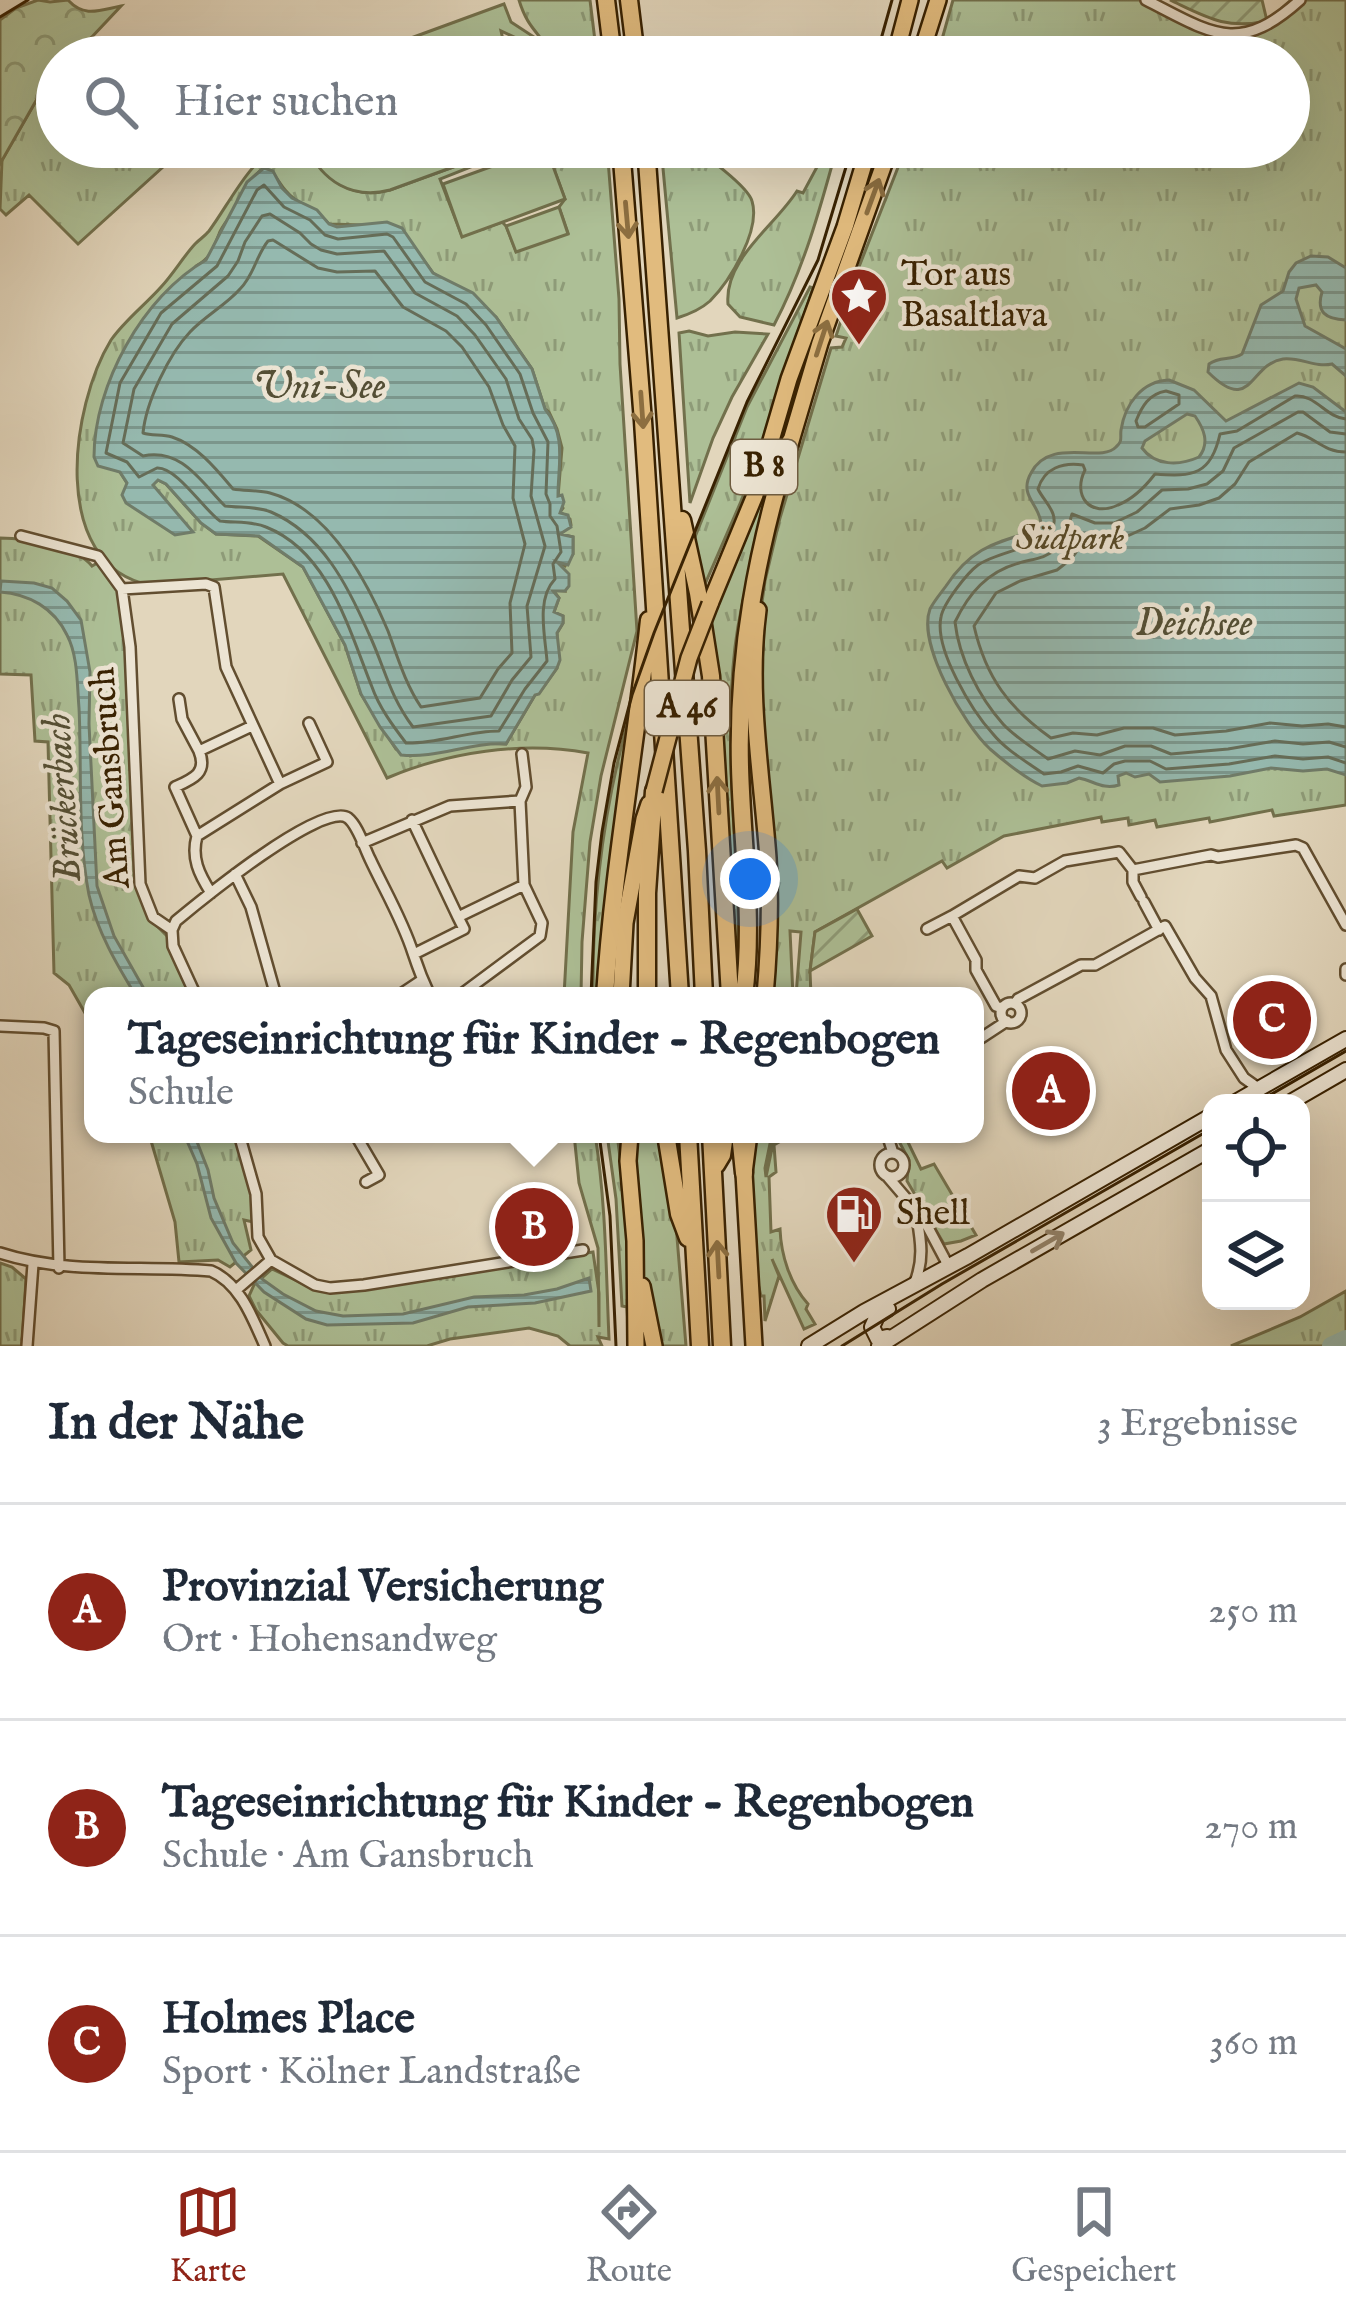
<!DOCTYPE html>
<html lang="de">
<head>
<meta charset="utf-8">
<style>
	body { margin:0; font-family:"IM FELL English",serif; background:#f2f2f3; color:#1f2937 }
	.controls { position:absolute; right:36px; bottom:36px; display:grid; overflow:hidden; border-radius:24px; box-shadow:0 12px 48px #0002 }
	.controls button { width:108px; height:108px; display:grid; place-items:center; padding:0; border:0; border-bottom:3px solid #e0e1e3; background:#fff; color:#1f2937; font:60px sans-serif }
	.you { position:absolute; left:750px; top:879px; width:42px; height:42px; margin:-30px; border:9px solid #fff; border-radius:50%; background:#1a73e8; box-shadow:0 0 0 18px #1a73e833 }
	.badge { display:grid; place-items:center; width:78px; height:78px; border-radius:50%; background:#8f2418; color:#fff; font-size:39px; font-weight:700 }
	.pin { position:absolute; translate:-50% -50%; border:6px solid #fff; box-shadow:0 3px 12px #0006 }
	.popup { position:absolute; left:84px; top:987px; width:900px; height:156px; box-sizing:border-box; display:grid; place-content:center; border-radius:24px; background:#fff; filter:drop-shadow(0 3px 9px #0005); font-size:39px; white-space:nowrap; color:#747a83 }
	.popup b { font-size:45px; color:#1f2937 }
	.popup::after { content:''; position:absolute; left:50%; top:100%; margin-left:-24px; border:24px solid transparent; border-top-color:#fff }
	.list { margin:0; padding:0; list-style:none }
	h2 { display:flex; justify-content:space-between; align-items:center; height:156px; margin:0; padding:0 48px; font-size:51px }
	h2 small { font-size:39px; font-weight:400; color:#747a83 }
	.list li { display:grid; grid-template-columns:78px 1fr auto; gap:36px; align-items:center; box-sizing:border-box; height:216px; padding:0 48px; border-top:3px solid #e0e1e3 }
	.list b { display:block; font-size:45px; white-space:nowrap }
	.list p { margin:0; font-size:39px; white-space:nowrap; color:#747a83 }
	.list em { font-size:39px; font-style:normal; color:#747a83 }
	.icon { flex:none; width:66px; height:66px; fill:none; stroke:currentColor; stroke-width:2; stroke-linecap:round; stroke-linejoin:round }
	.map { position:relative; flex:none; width:1346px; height:1346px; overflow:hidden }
	.search { position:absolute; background:#fff; box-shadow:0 12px 48px #0002; left:36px; right:36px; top:36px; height:132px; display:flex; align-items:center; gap:30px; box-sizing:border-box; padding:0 42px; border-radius:66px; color:#747a83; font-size:45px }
	.sheet { height:804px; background:#fff }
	nav { display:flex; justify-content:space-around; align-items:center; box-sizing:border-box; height:168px; border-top:3px solid #e0e1e3; background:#fff; font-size:33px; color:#747a83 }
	nav a { display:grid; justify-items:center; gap:6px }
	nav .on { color:#8f2418 }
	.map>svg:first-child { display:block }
	.grass { fill:url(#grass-tufts); stroke:#72704c; stroke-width:3; fill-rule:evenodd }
	.forest { fill:url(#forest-crowns); stroke:#72704c; stroke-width:3 }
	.garden { fill:url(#garden-furrows); stroke:#72704c; stroke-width:3 }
	.pitch { fill:#adbf96; stroke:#72704c; stroke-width:3 }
	.water { fill:url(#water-rules); stroke:#707c69; stroke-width:3; fill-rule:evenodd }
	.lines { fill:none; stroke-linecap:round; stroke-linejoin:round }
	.shore { stroke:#666d58; stroke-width:3 }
	.river { stroke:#95b9af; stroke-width:18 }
	.street-casing { stroke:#624e30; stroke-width:14 }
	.secondary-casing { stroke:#382101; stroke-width:18 }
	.primary-casing { stroke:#382101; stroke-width:20 }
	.highway-casing { stroke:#382101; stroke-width:21 }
	.street { stroke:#ece4d3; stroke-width:9 }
	.secondary { stroke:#ece4d3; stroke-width:14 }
	.primary { stroke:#e1bb7e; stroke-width:15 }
	.highway { stroke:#e1bb7e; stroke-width:16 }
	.tram { stroke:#382101; stroke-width:3 }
	.primary-bridge-casing { stroke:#382101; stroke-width:20; stroke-linecap:butt }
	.primary-bridge { stroke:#e1bb7e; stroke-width:15 }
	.oneway { stroke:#8c6e40 }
	.oneway2 { stroke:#92826a }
	.labels { text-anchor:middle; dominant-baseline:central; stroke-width:9; stroke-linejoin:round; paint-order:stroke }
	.shield { fill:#ece4d3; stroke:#6e5c40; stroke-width:3 }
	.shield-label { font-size:33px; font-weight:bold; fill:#382101 }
	.poi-label { font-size:36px; fill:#382101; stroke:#ece4d3; text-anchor:start }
	.park-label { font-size:36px; font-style:italic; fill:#554826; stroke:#ece4d3 }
	.street-label { font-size:36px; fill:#382101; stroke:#ece4d3 }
	.water-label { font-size:39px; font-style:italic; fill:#544f35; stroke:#ece4d3 }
</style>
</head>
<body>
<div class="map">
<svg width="1346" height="1346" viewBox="0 0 1346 1346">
	<defs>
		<pattern id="grass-tufts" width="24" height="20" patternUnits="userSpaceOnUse" patternTransform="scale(3)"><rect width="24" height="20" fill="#adbf96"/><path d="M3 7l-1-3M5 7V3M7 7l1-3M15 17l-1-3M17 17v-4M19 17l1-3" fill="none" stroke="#8e9b78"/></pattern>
		<pattern id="forest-crowns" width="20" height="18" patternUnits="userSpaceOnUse" patternTransform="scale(3)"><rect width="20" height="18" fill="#adbf96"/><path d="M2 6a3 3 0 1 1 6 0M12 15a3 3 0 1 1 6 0" fill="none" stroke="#8e9b78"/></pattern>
		<pattern id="garden-furrows" width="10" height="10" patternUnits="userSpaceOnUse" patternTransform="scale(3)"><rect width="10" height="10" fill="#adbf96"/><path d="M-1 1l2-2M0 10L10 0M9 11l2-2" fill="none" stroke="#8e9b78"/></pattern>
		<pattern id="water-rules" width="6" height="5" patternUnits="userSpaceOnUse" patternTransform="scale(3)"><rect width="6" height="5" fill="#95b9af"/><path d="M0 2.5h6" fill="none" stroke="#7b968c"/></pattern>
	</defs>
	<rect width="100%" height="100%" fill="#e2d6bc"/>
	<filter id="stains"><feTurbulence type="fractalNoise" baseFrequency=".00167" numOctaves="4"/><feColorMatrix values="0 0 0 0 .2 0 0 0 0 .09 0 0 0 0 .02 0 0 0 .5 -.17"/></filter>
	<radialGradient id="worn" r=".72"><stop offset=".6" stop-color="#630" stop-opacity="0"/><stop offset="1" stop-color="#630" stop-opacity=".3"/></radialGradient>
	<path class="grass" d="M519,0H590L597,57H553C540,32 528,30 519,0Z
		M953,0H1143L1216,29L1243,30L1267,21L1291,0H1346V805L1274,816L1272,810L1210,822L1209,818L1157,827L1155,820L1129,825L1128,818L1102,822L1101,817L1004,836L947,868L942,861L815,932L810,971L811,996H796L801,932L790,931L793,996H771L759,705L760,616L765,581L780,518L831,348L842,347L846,338L836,336L855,277L906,147H1289V57H937Z
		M57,73V147H185L78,244L29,195L6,215L0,209L2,160L45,85Z
		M277,147H307C323,180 353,200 390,190L508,147H521L440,179L462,236L502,222L506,226L516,251L568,233L559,207L565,199L546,147H607L619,299L620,364L637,631L601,776L590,842L582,942L581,996H564L573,832L588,753C522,741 448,752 387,778L283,574L150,585C48,565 71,405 111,340C125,320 145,305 161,287C174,273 183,257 195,244C201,238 204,237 209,231C229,204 248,163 277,147ZM264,168C277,174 277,181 286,191C299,207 315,207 329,224L362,225L416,250L433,273L496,317L532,369L545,409L549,412L557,429L562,448L558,497L563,508L560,512L570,519L571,525L560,534L573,537V554L565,566L557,561L565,591L553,590L559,598L554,612L563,616V623L557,633V668L539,693L535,695L506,744L484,743L410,756L396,749L361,694L345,645L303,567L258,536L216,534L201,523L166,484L158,480L153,484L127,483L120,472L196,266C211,258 213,249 219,234C222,225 230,218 235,209C245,192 247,179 264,168Z
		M661,147C669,147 682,145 689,147C703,152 748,187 752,201C761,230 730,281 710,301C700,310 690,314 677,318Z
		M808,147H837C820,209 804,268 774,325L740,317L728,304C724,259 775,226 797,191L803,193L817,167L806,154Z
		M876,147H882L872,185C843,275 815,364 787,454C766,518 743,581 735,647C722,759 742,872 738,984L735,986L709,622Z
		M810,287L813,288L749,483L702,591L691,547L747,407Z
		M689,331L708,336L735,332L768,334L732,397L713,438L690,503L679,333Z
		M0,538C26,538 76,546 92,566L99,562L118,589L129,646L138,870L153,922L167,936L193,996H93V1027L69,985L54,973L48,742L35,741L31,675L0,674Z
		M630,714L602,996H593C592,901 604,805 630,714Z
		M149,1134H236L253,1199V1222L244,1220L251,1250L230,1267L218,1260L179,1262L175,1222Z
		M574,1134H595C606,1203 606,1271 609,1339L598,1337L602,1346H570L558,1336L529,1328L450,1339L427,1346H288L283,1343L256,1310L249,1296L254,1285L272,1269L306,1285L346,1291L593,1252L599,1293V1327L598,1248L579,1183Z
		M607,1134H617L630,1235L629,1346L627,1307L622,1306L616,1199Z
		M631,1134H660L675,1213L686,1346H657L641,1273Z
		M753,1134H772L765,1168L766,1177L775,1134H793L774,1145L776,1172L769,1177L771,1232L780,1229C781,1255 790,1284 808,1304L806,1309L815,1324L804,1329L772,1259L779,1276L765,1321L764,1296H761C747,1245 750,1187 753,1134Z
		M895,1134H904L921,1169L934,1164L976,1235L961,1241L944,1244L907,1181L909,1160Z
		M0,1263L12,1267L26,1279L22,1346H0Z
		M1346,1291V1346H1231L1300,1317Z"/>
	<path class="forest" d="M38,0L50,2L68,0C84,18 100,10 121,6L73,57H57V73L45,85L0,164V20L16,8Z"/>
	<path class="garden" d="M1170,0H1262L1267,21C1226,30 1206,17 1170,0Z
		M857,909L872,936L810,971L815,932Z"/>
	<path class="pitch" d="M504,4L511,22L534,37L549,57H536L531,51V55L526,57L516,38L501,31L504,44L495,47L498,57H359Z
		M307,147H320L323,154L341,147H508L390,190C352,200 322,181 307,147Z
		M546,147L565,199L462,237L443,184Z
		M559,207L568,234L516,252L506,226Z"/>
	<path class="water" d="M264,168L273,171L282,188L292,198L317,210L329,224L337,227L387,222L402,228L433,273L473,293L496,317L532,369L545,409C567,436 558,464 558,496L562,495L564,502L560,513L568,515L571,527L560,534L573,537V554L568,565L557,562L569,574V586L565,591H553L559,598L554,612L563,616V623L557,633L560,660L557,668L539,694L535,695L506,744C470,742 436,759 401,755L380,727L361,694L345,645L303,567L259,536L216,534L201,523L166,484L158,480L153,485L193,532L175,535L126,503L122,495L127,483L120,472L98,466L94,457C94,385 143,296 206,260L247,182Z
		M1311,256L1328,257L1346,268V320C1325,319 1316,312 1322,292L1316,285L1299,288L1296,299L1305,326L1346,349V376L1332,364C1315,368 1301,357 1283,359C1249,364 1252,416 1208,372L1209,364C1220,356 1231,361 1242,354L1261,305L1283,291L1289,272L1296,263Z
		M1169,380L1194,390L1226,421L1299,383L1313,387L1346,412V775L1327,769L1303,771L1271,768L1230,776L1160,782L1149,774L1135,777L1126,773L1118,776L1119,785C1103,790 1094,781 1079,778L1067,783L1042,786C1025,778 1005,762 990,749C964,725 917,644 930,609C934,601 941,593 946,586C972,547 995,543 1037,530L1041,524C1040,504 1018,496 1031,473C1050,436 1100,464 1116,447C1123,441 1120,438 1121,430C1125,404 1142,381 1169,380ZM1187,414L1195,416C1204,429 1210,443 1199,457C1179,466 1155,466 1142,448L1145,441Z
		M1,581L34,583L52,588L67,601L81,620L90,672L89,724L97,886L114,936L148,996H136C117,965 97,931 89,895C77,835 82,769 79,708C77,684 78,656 67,635C54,608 29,594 0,592Z
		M184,1134H194L208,1170L214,1198L233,1243L262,1279L283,1294L316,1311L343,1316L403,1314L474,1297L524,1295L557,1289L589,1278L591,1291L535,1303L468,1307L413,1323L327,1325L306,1319L264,1292L236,1263L211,1218L197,1164Z"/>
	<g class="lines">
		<path class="shore" d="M264,185L284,207L310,220L325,235L338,239L387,234L393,237L425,282L466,304L486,325L520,374L533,413L548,442L546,494L550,504V516L557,526L561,552L553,564L555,579C536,599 545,635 547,661L525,689L499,731C468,731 437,744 406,743C393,726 379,707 372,687C349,630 329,552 266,527C252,521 234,523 220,521C204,510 177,467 157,468C155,469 141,476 139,477L127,462L106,453L120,383L161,313L217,266L257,190Z
			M270,214L300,233L311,244L321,250L337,254L384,251L415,293L457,316L475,335L506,379L519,419L532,439L534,450L531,496L545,546L527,606L531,657L512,680L491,716L413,727C389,695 385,668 369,634C348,586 322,534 271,512C257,506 240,508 225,506C201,482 182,448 143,456L123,443L134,389L172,324L228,276L238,261L245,242L262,216Z
			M273,240L318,268L337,272L375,271L403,307L446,331L462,347L489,387L503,425L515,446L513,498L525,544L510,603L512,653L498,669L480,698L421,707C405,683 398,658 388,631C366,579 329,509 270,493C258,490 245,491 233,489C217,470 197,445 172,437C162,434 152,436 143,433C146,402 169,354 190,332C205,316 226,305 240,289C254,275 256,256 268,241Z
			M1166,391L1179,395V404L1145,427H1138L1136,421C1142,406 1149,394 1166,391Z
			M1346,419C1327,418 1315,394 1295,396L1237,431L1220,434C1211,475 1193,477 1155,474C1145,487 1133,499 1118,505C1090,518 1072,496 1085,470L1083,465C1063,462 1044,468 1038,489C1044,502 1060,513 1052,530C1045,546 996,552 978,565C967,573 943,604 941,617C934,649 972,711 993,734C1006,750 1027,762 1044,774L1061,772L1078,766L1103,773L1114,764L1125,761H1150L1166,769L1229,764L1275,756L1303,759L1328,757L1346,763
			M1346,434L1330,432L1303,412H1298L1234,448L1223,471L1207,484L1188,489L1162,490L1137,512L1114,523H1095L1072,514C1068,526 1067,539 1056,549C1045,559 1032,559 1019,563C987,572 969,593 955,622C959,658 979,697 1003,724C1015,737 1033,748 1048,759L1075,751L1100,755L1125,746H1151L1171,754L1228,749L1275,741L1303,744L1329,742L1346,747
			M1346,452C1323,452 1315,437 1297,433L1249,462L1235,484L1219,498L1199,505L1170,509L1145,528L1121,539L1085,540L1071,559L1057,570L1020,581L996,593L974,626C986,678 1009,708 1051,738L1073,733L1097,735L1124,728H1153L1175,735L1226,731L1270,723L1302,726L1328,724L1346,727"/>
		<path class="river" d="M1331,1346L1346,1339"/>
		<g class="street-casing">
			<path id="street" d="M1146,0C1211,33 1238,56 1300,0
				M21,536L98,556L122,589L130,647L140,884L153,917L172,930
				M122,589L206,584L214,587L226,667L280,784
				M179,699L182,719L199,751
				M412,820L458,917
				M197,836L175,787C193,779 208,773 199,751L252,726
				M362,843L450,806L520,801
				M1133,870V882L1141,897
				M235,874L251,907L276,996
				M211,893C199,874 191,858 197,836L280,784L327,762L309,723
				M1144,902L1159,930
				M927,929L952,916
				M172,930L176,921C199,902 323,800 348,818C358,826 364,847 370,859C384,889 403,921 413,953C418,968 423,981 430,996
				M172,930L173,946L196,996
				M414,954L464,929L458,917L524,885
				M1346,969V975
				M398,996L422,980
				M459,996L540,936L542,923L524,885L520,801L526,787L522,754
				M1001 1013a10 10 0 1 1 20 0a10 10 0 1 1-20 0Z
				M1015,1004L1018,999L1081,965H1095L1165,926L1195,978L1211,996L1226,1050L1244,1078L1258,1088
				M1002,1008L996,1006L976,970V960L952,916L1019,876L1035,878L1065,861L1119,852L1133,870L1211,855L1218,857L1296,845L1303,848L1346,925
				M0,1026L44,1028L54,1031L59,1268
				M975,1042L1007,1021
				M239,1134L256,1194L258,1237L271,1260L315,1285L330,1288L364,1285L583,1250
				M355,1134L379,1175L366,1182
				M887,1134L893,1153
				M880 1165a12 12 0 1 1 24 0a12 12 0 1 1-24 0Z
				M887,1176L923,1218L949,1267
				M0,1253C68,1275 140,1265 211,1271C240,1283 253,1319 265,1346
				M915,1282C925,1257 920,1237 916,1211
				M236,1290L271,1260
				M27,1346L33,1264"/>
		</g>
		<g class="secondary-casing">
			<path id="secondary" d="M1234,1103L1346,1039
				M1289,1103L1346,1070
				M887,1337L878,1339L872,1327L877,1316L888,1309
				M809,1346L864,1312L968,1256L1211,1116
				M879,1346L982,1280L1211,1149"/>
		</g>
		<g class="primary-casing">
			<path id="primary" d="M895,57L910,0
				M920,57L938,0
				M788,451L820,343L890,147
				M710,604L755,495L789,379L845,227L869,147
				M758,610C747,692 762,776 768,858C771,904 769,950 765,996
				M621,996L625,923L644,819L649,804
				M630,1134L628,1161L635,1241L636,1346
				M749,1134L744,1173L754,1346
				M642,1286L654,1346"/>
		</g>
		<g class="highway-casing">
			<path id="highway" d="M606,0L613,57
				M629,0L636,57
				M621,147L643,421L680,996
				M646,147L697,851L704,996
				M682,520L698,593L711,676L730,996
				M605,996C613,870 636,745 649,620
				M647,996V893L654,791
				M744,996C754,920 742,844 740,767C737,653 757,550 790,442
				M666,1134L679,1214L688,1238
				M688,1134L700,1346
				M711,1134L722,1346
				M740,1134L744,1173
				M716,1165L722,1155L725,1134"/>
		</g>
		<use href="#street" class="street"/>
		<use href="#secondary" class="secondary"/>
		<use href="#primary" class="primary"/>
		<use href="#highway" class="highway"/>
		<path class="tram" d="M0,17L28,0
			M876,57L892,0
			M591,996L596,882L602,832L614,763L632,695L654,633L747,402L818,260L852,147
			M1256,1103L1346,1051
			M599,1134L610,1216L616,1346
			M842,1346L942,1284L1211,1129"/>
		<g class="primary-bridge-casing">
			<path id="primary-bridge" d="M654,791L689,658L710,604"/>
		</g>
		<use href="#primary-bridge" class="primary-bridge"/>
	</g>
	<defs><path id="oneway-shaft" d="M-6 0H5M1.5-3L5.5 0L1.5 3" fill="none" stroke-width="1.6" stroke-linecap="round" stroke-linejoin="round" transform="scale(3)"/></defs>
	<g class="oneway">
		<use href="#oneway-shaft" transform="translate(873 196) rotate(-70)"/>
		<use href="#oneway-shaft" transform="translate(627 220) rotate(85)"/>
		<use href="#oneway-shaft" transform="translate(822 338) rotate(-72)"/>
		<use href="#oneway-shaft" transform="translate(642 410) rotate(86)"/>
		<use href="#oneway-shaft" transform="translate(718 795) rotate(-93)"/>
		<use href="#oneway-shaft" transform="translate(718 1259) rotate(-93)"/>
	</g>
	<use class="oneway2" href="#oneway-shaft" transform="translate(1048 1242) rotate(-30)"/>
	<defs>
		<g id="sight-pin" transform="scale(3)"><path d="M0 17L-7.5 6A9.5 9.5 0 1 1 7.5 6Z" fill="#8f2418" stroke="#ece4d3"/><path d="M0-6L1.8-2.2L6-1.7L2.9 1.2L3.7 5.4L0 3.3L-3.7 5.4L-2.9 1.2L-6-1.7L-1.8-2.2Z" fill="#fff"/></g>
		<g id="fuel-pin" transform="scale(3)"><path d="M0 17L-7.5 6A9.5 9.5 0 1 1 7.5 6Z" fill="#8f2418" stroke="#ece4d3"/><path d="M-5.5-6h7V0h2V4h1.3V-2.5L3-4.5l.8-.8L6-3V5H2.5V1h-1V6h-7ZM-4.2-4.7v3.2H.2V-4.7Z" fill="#fff"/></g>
	</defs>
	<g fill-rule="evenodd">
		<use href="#sight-pin" x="859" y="296"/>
		<use href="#fuel-pin" x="854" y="1214"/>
	</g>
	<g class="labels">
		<g class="shield">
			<rect x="731" y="440" width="66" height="54" rx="9"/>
			<rect x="645" y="681" width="84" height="54" rx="9"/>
		</g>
		<g class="shield-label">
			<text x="764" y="467">B 8</text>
			<text x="687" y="708">A 46</text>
		</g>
		<g class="poi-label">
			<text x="901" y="275">Tor aus<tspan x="901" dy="41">Basaltlava</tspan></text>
			<text x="896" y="1214">Shell</text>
		</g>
		<g class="park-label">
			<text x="1070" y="539">Südpark</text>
		</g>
		<g class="street-label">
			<text transform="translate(111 778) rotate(-94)">Am Gansbruch</text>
		</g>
		<g class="water-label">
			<text x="319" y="387">Uni-See</text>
			<text x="1194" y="624">Deichsee</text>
			<text transform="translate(64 798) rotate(-94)">Brückerbach</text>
		</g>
	</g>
	<rect width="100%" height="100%" filter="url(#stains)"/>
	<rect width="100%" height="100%" fill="url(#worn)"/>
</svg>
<div class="controls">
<button><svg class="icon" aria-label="locate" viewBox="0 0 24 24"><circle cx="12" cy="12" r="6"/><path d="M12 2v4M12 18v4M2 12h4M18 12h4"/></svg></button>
<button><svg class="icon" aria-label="layers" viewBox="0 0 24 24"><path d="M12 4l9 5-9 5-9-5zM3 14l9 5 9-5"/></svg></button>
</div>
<div class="you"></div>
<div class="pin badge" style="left:1051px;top:1091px">A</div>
<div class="pin badge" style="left:534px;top:1227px">B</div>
<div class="popup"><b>Tageseinrichtung für Kinder - Regenbogen</b>Schule</div>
<div class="pin badge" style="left:1272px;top:1020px">C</div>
<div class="search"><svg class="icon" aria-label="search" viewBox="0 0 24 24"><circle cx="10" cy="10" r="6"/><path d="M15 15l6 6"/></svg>Hier suchen</div>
</div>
<section class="sheet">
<h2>In der Nähe<small>3 Ergebnisse</small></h2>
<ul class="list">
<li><span class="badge">A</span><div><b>Provinzial Versicherung</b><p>Ort · Hohensandweg</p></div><em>250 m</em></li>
<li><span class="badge">B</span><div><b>Tageseinrichtung für Kinder - Regenbogen</b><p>Schule · Am Gansbruch</p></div><em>270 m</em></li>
<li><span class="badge">C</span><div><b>Holmes Place</b><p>Sport · Kölner Landstraße</p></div><em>360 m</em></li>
</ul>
</section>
<nav>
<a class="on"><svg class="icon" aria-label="map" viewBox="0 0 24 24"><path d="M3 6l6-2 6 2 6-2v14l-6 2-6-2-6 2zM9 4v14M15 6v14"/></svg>Karte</a>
<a><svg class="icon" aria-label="directions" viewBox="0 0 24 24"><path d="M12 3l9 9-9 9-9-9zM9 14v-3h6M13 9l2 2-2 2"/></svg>Route</a>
<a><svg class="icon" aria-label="saved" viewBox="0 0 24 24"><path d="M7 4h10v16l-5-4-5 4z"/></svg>Gespeichert</a>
</nav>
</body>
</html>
